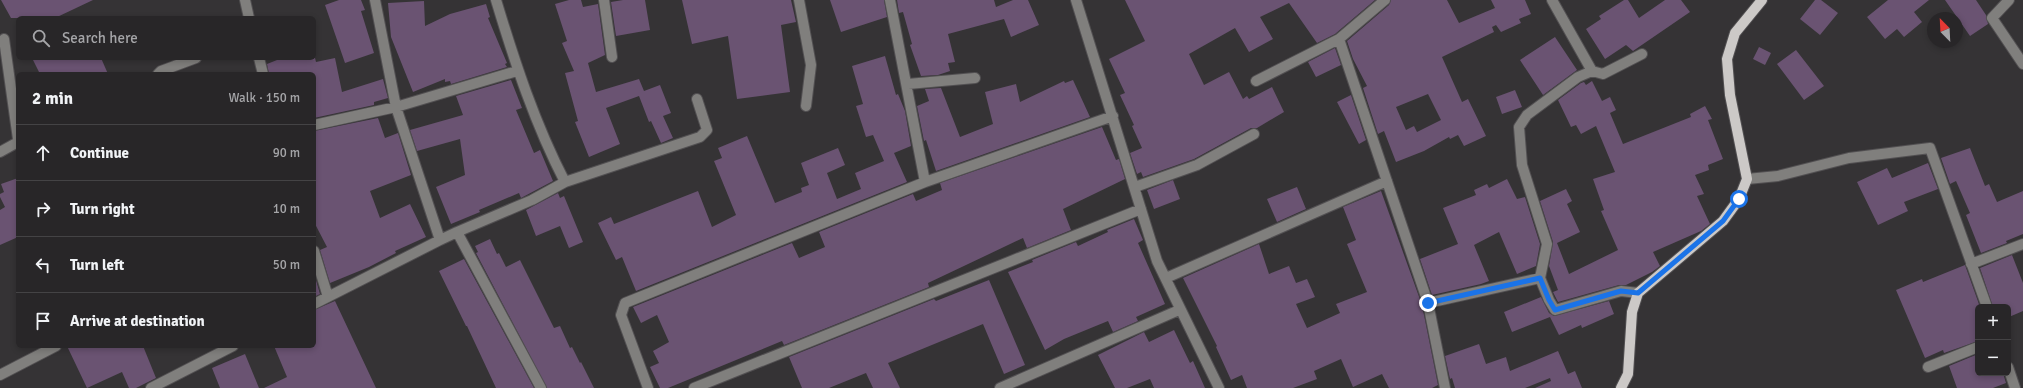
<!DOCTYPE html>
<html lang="en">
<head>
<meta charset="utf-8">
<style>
	body { margin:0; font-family:Signika,sans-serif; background:#302e30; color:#f1f3f6 }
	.controls { position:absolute; right:12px; bottom:12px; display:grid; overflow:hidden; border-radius:6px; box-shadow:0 2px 6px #0003 }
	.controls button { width:36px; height:36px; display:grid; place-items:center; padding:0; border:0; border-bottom:1px solid #444345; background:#282628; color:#f1f3f6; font:20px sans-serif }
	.compass { position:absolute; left:1927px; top:12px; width:36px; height:36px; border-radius:50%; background:#282628; box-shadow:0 2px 6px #0003; rotate:336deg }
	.stop { position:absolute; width:12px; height:12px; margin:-9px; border:3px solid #1a73e8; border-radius:50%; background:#fff }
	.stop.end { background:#1a73e8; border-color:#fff; box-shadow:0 1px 4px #0008 }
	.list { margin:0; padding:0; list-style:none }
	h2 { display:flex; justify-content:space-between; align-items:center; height:52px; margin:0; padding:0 16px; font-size:17px }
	h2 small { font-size:13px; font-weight:400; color:#a5a5a8 }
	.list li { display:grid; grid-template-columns:26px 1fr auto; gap:12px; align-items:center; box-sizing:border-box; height:56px; padding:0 16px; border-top:1px solid #444345 }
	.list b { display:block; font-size:15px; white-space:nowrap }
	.list em { font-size:13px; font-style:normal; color:#a5a5a8 }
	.icon { flex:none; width:22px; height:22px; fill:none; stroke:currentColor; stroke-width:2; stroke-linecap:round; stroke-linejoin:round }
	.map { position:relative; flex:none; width:2023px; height:388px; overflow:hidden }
	.search { position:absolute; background:#282628; box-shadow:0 2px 6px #0003; left:16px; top:16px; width:300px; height:44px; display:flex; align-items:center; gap:10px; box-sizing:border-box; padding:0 14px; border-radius:6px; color:#a5a5a8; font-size:15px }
	.panel { position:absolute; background:#282628; box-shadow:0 2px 6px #0003; left:16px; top:72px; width:300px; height:276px; border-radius:6px }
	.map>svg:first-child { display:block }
	.building { fill:#6a5372; fill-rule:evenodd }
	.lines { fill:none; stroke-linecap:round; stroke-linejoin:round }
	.minor-casing { stroke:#525052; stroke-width:12 }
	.major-casing { stroke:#525052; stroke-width:12 }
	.minor { stroke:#807f7d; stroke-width:10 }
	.major { stroke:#ccc9c7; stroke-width:10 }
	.route { stroke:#1a73e8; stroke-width:5 }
</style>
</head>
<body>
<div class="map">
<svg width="2023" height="388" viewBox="0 0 2023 388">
	<rect width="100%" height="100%" fill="#353335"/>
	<path class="building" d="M1,0H93L55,18H11Z
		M339,0H361L365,10L361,11L374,53L345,63L325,5Z
		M569,0H581L583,7L598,4L605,55L588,63L596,92L639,79L644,91L660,85L671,113L663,116L673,138L661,143L651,121L649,122L639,96L606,108L620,144L589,157L575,122L578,121L565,73L574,71L562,43L567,41L555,4Z
		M623,0H645L650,30L616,36L611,2Z
		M682,0H791L796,22L781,25L790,92L737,99L728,36L692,44Z
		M830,0H884L887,17L841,32Z
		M897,0H994L996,7L1013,0H1028L1039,25L1011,37L1004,19L948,34L955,62L948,63L950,71L938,75L921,76L910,45L912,44L903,12L899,13Z
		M1125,0H1375L1335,34L1317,43L1289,3L1260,17L1273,39L1249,52L1235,28L1189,54L1204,85L1229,72L1243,99L1247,96L1249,99L1272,87L1284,112L1257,128H1251L1194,159L1143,177L1141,172L1137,174L1130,153L1142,148L1132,126L1134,125L1120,95L1125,93L1109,59L1145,41Z
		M1391,0H1447L1459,23L1495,8L1491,0H1525L1531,14L1519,19L1521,23L1501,32L1496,25L1492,27L1494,32L1442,57L1462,102L1468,99L1486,136L1464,146L1458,135L1450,139L1449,137L1424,151L1396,162L1384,131L1378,134L1363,88L1367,86L1353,59L1347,41L1389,5ZM1428,94L1441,120L1417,132L1414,126L1406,130L1396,107Z
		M1624,0H1628L1639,18L1665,0H1681L1690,12L1633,51L1626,45L1605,59L1586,29L1601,19L1599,16Z
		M1815,0H1821L1838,13L1820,35L1800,19Z
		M1888,0H1929L1914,12L1922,22L1904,37L1897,29L1885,39L1867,17Z
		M1945,0H1976L1986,15L1988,24L1970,36Z
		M424,1L425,26L450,14L486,4L490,17L488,18L507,63L505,64L507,67L451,84L450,81L445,82V79L413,92L391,37L388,3Z
		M1555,37L1577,70L1543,95L1520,60Z
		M1759,47L1771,53L1765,65L1753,59Z
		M1335,48L1341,65L1316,77L1308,62Z
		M1796,50L1824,86L1804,100L1777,64Z
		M885,56L896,95L898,94L905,111L911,146L894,153L907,182L636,291L622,257L616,260L598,223L611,217L614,224L698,191L712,227L736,215L714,161L722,158L718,148L747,136L775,203L802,192L801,188L809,185L801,163L838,148L845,165L827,173L837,199L861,189L855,173L884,161L873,135L866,137L856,106L863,104L852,66Z
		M32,58H101L108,74H40Z
		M282,58H315L316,62L335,58L342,92L383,79L388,98L374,102V105L314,118V74H269L267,64Z
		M511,80L522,108L516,110L534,153L540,150L553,181L521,198L519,193L479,210L480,212L451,224L436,187L465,175L460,139L417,151L410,130L463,115L456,96Z
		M1073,80L1090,117L936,171L926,140L924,141L917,106L929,101L925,89L941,88L960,137L993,124L985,92L1016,84L1020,102L1064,81L1065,83Z
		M1592,81L1602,101L1610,97L1616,110L1610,113L1623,144L1691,117L1690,114L1705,106L1712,119L1708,120L1723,159L1708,165L1709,170L1695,175L1704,194L1697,196L1710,224L1701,231L1653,252L1660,266L1652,272L1626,285H1619L1558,302L1553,292L1558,290L1549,266L1553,242L1540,201L1566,189L1572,201L1567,204L1580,232L1557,243L1569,274L1618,250L1601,211L1604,210L1593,179L1615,172L1596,126L1581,134L1576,125L1571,127L1558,100L1581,83L1584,82L1586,85Z
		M1515,90L1522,107L1502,114L1496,97Z
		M1351,95L1366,140L1359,144L1337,102Z
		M378,118L385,138L398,133L411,175L370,191L380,218L410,204L426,237L395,251L396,253L369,267L330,283L320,250L327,247L314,222V131Z
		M1102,127L1116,160L1119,159L1125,179L1063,209L1071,230L1027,248L1023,238L928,283L929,287L784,345L782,341L668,388H660L650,367L659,363L653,351L669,342L657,315L641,323L633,307L792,243L799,258L825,247L819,232L913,194L916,201L942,190L940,183Z
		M1970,148L1985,186L1989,184L1997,202L2023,191V234L2006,241L2007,243L1981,253L1966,215L1970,213L1956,181L1950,184L1941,158Z
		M1928,163L1938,189L1904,202L1908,211L1878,225L1857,182L1887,168L1892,178Z
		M18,178V237L0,245V210L5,207L0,197V194L4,192L1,184Z
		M1507,179L1517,199L1525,197L1540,244L1536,266L1517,274L1499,232L1474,245L1489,281L1481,284L1432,295L1420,259L1458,244L1443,208L1476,195L1474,190L1487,184L1489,188Z
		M1173,180L1180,199L1154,209L1147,190Z
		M1297,187L1306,209L1277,222L1267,199Z
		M1381,191L1422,305L1438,385L1432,388H1389L1382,374L1353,387L1341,359L1314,371L1317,379L1293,388H1247L1242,375L1231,380L1216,347L1217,346L1183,278L1259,244L1269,274L1289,266L1296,283L1307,279L1315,297L1296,304L1307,328L1340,313L1336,304L1367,292L1347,244L1356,240L1343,207Z
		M558,193L560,198L564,196L583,242L569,248L560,226L536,236L526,210Z
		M1134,219L1143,240L1138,243L1165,304L1136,317L1138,321L1113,332L1108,321L1064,339L1045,350L1008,272L1033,262L1032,260L1076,242L1078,246L1108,232L1107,230Z
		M490,239L497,254L499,253L506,267L520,260L554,328L560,326L570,348L572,347L580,363L581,362L594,388H547L476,253L478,252L475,246Z
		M2012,255L2023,283V311L2009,317L2008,307H1993L1980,268Z
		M464,259L534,388H496L467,326H466L439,271Z
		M1965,265L1980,307H1978V341L1944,353L1943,350L1925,358L1896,290L1922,279L1923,282Z
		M314,273L320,294L314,297Z
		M989,280L1025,365L1004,374L983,324L888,363L900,388H873L866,373L829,388H802L789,357L934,299L936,301Z
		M1541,297L1549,313L1554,316L1609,301L1614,314L1582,328L1581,325L1559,335L1550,317L1512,332L1504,312Z
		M335,301L376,388H264L287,377L274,346H314V310Z
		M1174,330L1190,363L1193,361L1205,388H1154L1150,379L1127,388H1115L1098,355L1144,332L1149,342Z
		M1479,344L1486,364L1506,357L1510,371L1558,351L1568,374L1575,371L1582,388H1535L1551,381L1550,378L1525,388H1455L1452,378L1450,379L1445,356Z
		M67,346H143L156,378L136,388H129L122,372L87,388Z
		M245,354L259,388H220L212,368Z
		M1978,354V373H2003L2006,383L1993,388H1957L1949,366Z"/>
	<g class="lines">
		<g class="minor-casing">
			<path id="minor" d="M245,0L249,18
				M375,0L396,107L440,240
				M604,0L612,57
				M799,0L811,65L806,106
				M890,0L925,182
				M1076,0L1157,261L1219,388
				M1385,0L1339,39L1428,303L1445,388
				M1552,0L1592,71
				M2009,0L1992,18L2023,64
				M4,39L18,139
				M259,58L263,74
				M158,74L161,71L196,58
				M1256,81L1339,39
				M908,84L975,78
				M314,125L396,107L517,71
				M0,152L18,142
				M1747,179L1778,176L1849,158L1930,148L1987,307
				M565,182L700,137L707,130L697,99
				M1135,187L1197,165L1254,134
				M457,232L532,200L565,182C535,124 515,63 496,0
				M314,251L328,297
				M1971,264L2023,244
				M1166,278L1387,181
				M1540,278L1547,244L1522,165L1519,127L1527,115L1578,77L1592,71L1603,74L1642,54
				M1428,303L1540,278L1549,300L1555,310L1621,291L1638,293
				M314,304L440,240L457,232L541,388
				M1928,367L1978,347
				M2008,367L2015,388
				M0,375L56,346
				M151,388L233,346
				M648,388L621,315L625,303L925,182L1113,116
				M694,388L1141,209
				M1000,388L1179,310"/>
		</g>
		<g class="major-casing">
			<path id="major" d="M1621,388L1628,374L1632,312L1638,293L1723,221L1739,199L1747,179L1730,95L1727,59L1735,33L1762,0"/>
		</g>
		<use href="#minor" class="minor"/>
		<use href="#major" class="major"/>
	</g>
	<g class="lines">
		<path class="route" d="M1428,303L1540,278L1549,300L1555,310L1621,291L1638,293L1723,221L1739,199"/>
	</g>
</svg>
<div class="controls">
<button>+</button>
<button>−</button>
</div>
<svg class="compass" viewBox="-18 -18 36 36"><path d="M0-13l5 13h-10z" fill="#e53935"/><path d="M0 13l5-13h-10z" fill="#a5a5a8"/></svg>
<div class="stop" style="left:1739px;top:199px"></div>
<div class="stop end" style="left:1428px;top:303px"></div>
<div class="search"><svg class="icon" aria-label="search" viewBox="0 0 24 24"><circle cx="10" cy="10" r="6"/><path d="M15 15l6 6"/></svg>Search here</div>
<section class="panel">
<h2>2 min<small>Walk · 150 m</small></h2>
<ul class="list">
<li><svg class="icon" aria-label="ahead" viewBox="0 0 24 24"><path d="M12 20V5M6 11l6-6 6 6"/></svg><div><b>Continue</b></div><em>90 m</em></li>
<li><svg class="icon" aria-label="right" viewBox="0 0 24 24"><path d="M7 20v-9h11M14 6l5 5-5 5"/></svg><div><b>Turn right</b></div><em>10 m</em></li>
<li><svg class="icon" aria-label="left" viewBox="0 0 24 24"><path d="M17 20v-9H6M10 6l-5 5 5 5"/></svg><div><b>Turn left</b></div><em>50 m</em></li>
<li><svg class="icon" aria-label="arrive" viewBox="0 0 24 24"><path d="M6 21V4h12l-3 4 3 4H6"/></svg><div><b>Arrive at destination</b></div></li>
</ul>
</section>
</div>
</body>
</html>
